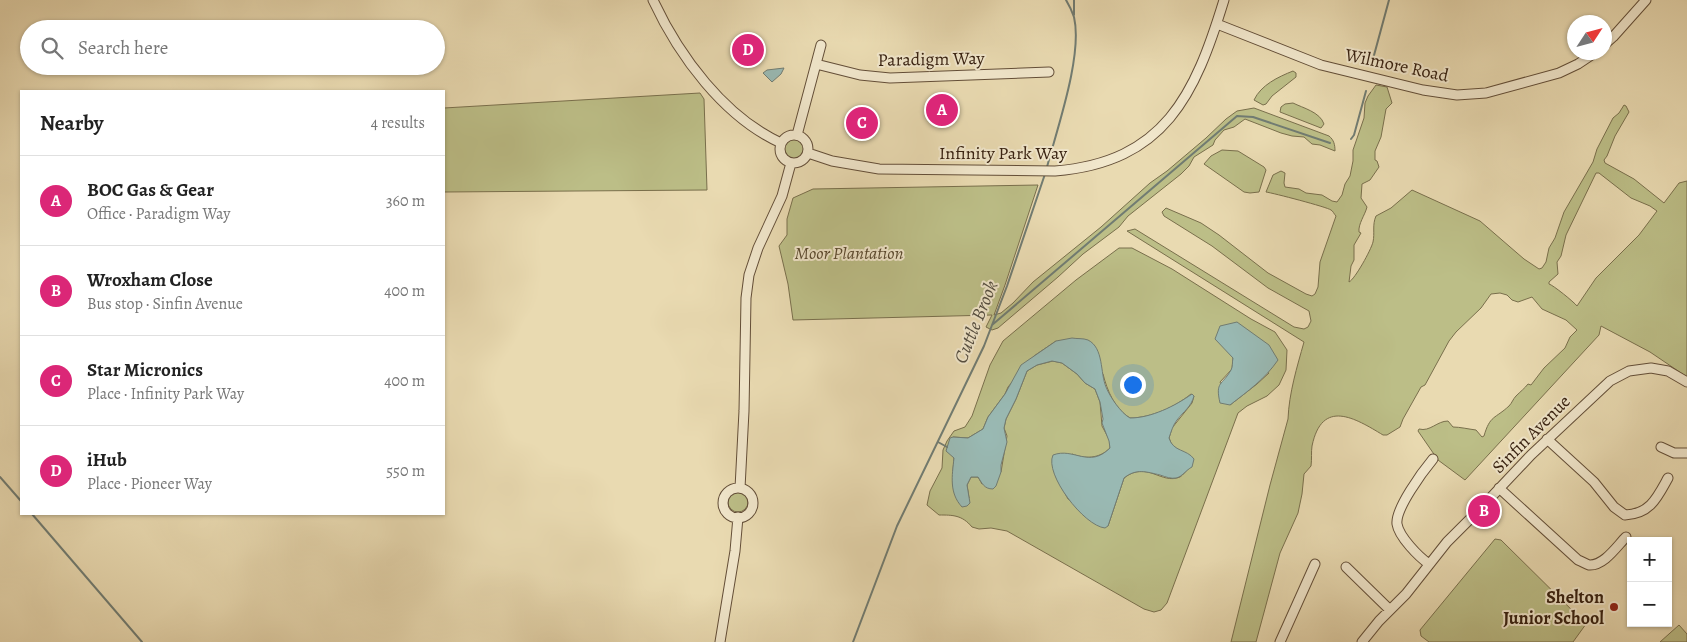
<!DOCTYPE html>
<html lang="en">
<head>
<meta charset="utf-8">
<style>
	body { margin:0; font-family:Alegreya,serif; background:#f6f6f6; color:#222 }
	.controls { position:absolute; right:15px; bottom:15px; display:grid; overflow:hidden; border-radius:0px; box-shadow:0 1px 4px #0004 }
	.controls button { width:45px; height:45px; display:grid; place-items:center; padding:0; border:0; border-bottom:1px solid #e0e0e0; background:#fff; color:#222; font:25px sans-serif }
	.compass { position:absolute; left:1567px; top:15px; width:45px; height:45px; border-radius:50%; background:#fff; box-shadow:0 1px 4px #0004; rotate:54deg }
	.you { position:absolute; left:1132px; top:384px; width:18px; height:18px; margin:-12px; border:4px solid #fff; border-radius:50%; background:#1a73e8; box-shadow:0 0 0 8px #1a73e833 }
	.badge { display:grid; place-items:center; width:32px; height:32px; border-radius:50%; background:#db2777; color:#fff; font-size:16px; font-weight:700 }
	.pin { position:absolute; translate:-50% -50%; border:2px solid #fff; box-shadow:0 1px 5px #0006 }
	.list { margin:0; padding:0; list-style:none }
	h2 { display:flex; justify-content:space-between; align-items:center; height:65px; margin:0; padding:0 20px; font-size:21px }
	h2 small { font-size:16px; font-weight:400; color:#767676 }
	.list li { display:grid; grid-template-columns:32px 1fr auto; gap:15px; align-items:center; box-sizing:border-box; height:90px; padding:0 20px; border-top:1px solid #e0e0e0 }
	.list b { display:block; font-size:19px; white-space:nowrap }
	.list p { margin:0; font-size:16px; white-space:nowrap; color:#767676 }
	.list em { font-size:16px; font-style:normal; color:#767676 }
	.icon { flex:none; width:28px; height:28px; fill:none; stroke:currentColor; stroke-width:2; stroke-linecap:round; stroke-linejoin:round }
	.map { position:relative; flex:none; width:1687px; height:642px; overflow:hidden }
	.search { position:absolute; background:#fff; box-shadow:0 1px 4px #0004; left:20px; top:20px; width:425px; height:55px; display:flex; align-items:center; gap:12px; box-sizing:border-box; padding:0 18px; border-radius:28px; color:#767676; font-size:19px }
	.panel { position:absolute; background:#fff; box-shadow:0 1px 4px #0004; left:20px; top:90px; width:425px; height:425px; border-radius:0px }
	.map>svg:first-child { display:block }
	.green { fill:#bcbe87; stroke:#796f4c; fill-rule:evenodd }
	.water { fill:#99b9b3; stroke:#717c72 }
	.lines { fill:none; stroke-linecap:round; stroke-linejoin:round }
	.stream { stroke:#717c72; stroke-width:2 }
	.minor-casing { stroke:#634e38; stroke-width:11 }
	.minor { stroke:#f1e7cc; stroke-width:9 }
	.poi-dot { fill:#8f2418; stroke:#f1e7cc; stroke-width:2 }
	.labels { text-anchor:middle; dominant-baseline:central; stroke-width:4; stroke-linejoin:round; paint-order:stroke }
	.street-label { font-size:18px; fill:#362010; stroke:#f1e7cc }
	.park-label { font-size:18px; font-style:italic; fill:#58482e; stroke:#f1e7cc }
	.poi-label { font-size:18px; font-weight:bold; fill:#362010; stroke:#f1e7cc; text-anchor:end }
	.water-label { font-size:19px; font-style:italic; fill:#544e41; stroke:#f1e7cc }
</style>
</head>
<body>
<div class="map">
<svg width="1687" height="642" viewBox="0 0 1687 642">
	<rect width="100%" height="100%" fill="#e9dab1"/>
	<filter id="stains"><feTurbulence type="fractalNoise" baseFrequency=".004" numOctaves="4"/><feColorMatrix values="0 0 0 0 .2 0 0 0 0 .09 0 0 0 0 .02 0 0 0 .5 -.17"/></filter>
	<radialGradient id="worn" r=".72"><stop offset=".6" stop-color="#630" stop-opacity="0"/><stop offset="1" stop-color="#630" stop-opacity=".3"/></radialGradient>
	<path class="green" d="M1293,71L1296,73V77L1272,96L1266,104L1263,105L1254,100C1261,85 1278,77 1293,71Z
		M1376,85L1387,87L1392,103L1386,109L1381,137L1375,151V160L1377,161L1379,167L1370,180L1362,184L1361,198L1367,207C1365,215 1358,224 1359,232L1361,233L1354,245V260L1351,266L1349,282C1355,279 1371,250 1373,242C1375,233 1372,225 1376,216L1391,208L1412,190L1480,221L1524,259L1539,269L1542,268L1546,262L1549,248L1555,238L1564,212L1593,162L1597,149L1613,118L1619,113L1624,105L1626,106L1629,112L1615,136L1607,156L1604,160L1605,163L1634,179L1664,203L1679,183L1687,181V377L1650,352L1601,326L1599,335L1465,480L1438,460L1418,431L1419,429C1430,432 1437,421 1448,421L1453,427C1460,427 1468,429 1476,430L1482,437L1484,436C1490,415 1495,419 1509,406C1512,403 1513,399 1516,396C1520,392 1525,388 1528,384L1531,385L1544,368L1565,348L1570,337L1577,330L1566,320L1542,309L1532,297L1518,302L1512,300L1507,295L1500,293L1491,294L1481,308L1456,332L1449,341L1425,385L1421,387L1403,419L1400,427L1387,435H1383C1355,418 1322,398 1312,446C1311,452 1312,459 1311,466L1304,474L1302,494L1298,513L1280,553L1256,642H1231L1270,485L1288,419C1289,393 1297,367 1304,342L1127,231L1135,229L1294,327L1304,329L1308,327L1311,321L1309,311L1268,288L1212,246L1164,216L1162,212L1166,208L1201,223L1219,235L1268,273L1306,294L1312,296L1315,294L1318,287L1320,262L1336,216C1334,214 1333,211 1331,210C1327,207 1273,193 1266,192L1273,175L1281,171L1285,173L1284,183L1285,187L1299,189L1306,193L1322,195L1332,201L1337,202L1342,195L1345,184L1350,176L1353,161V150L1364,118L1365,103L1368,96ZM1596,173H1599L1631,198L1650,206L1657,211L1639,235L1596,278L1577,306C1574,302 1553,285 1549,284V282L1558,274L1557,262L1561,256L1566,235Z
		M700,93L704,99L707,190L444,192V108Z
		M1293,103C1303,108 1320,112 1324,124L1321,128L1280,112L1281,107L1285,104Z
		M1254,108L1329,136C1334,140 1335,145 1335,151L1320,145L1312,144L1304,137L1292,136L1281,133L1245,119L1234,127L1224,130L1215,140L1213,145L1194,157L1189,166L1181,174L1128,216L1119,227L1083,254L1058,277L998,328L992,330L986,327L992,315L793,320L788,284L779,246L787,235V219L793,198L813,189L1038,185L1005,285L994,315L1001,313L1013,303L1033,282L1101,227L1150,183L1167,171L1206,138L1226,119L1237,111Z
		M784 149a10 10 0 1 1 20 0a10 10 0 1 1-20 0Z
		M1222,150L1238,151L1264,167L1266,170L1259,192L1250,193L1244,192L1204,164L1211,156Z
		M1119,248H1132L1172,269L1251,319L1275,332L1287,350L1286,370L1279,385L1267,396L1247,406L1238,413L1167,603L1161,610L1154,612L1144,609L1007,531L991,528L979,529L972,527C962,515 953,515 939,515L927,505L930,491L942,468L943,450L947,441L954,431L965,427L972,416L990,365L1003,341L1076,280ZM1056,341L1103,374C1107,390 1115,410 1130,418C1151,418 1175,407 1191,394L1194,396L1192,403L1172,428L1169,438L1172,445L1180,451L1188,469C1186,471 1183,475 1180,477C1161,485 1147,460 1124,478L1108,526L1068,499L1056,477L1072,454C1085,459 1099,459 1110,448V441L1102,426L1100,402L1095,389L1085,383L1077,374L1062,363L1053,361L1037,365L1027,371L1016,399L1006,419L1004,428L1007,436L1001,472L982,484L978,477H971L967,485L969,498L953,471L954,458L947,447L953,437L968,438L983,429L988,417L1005,394L1008,387L1034,356ZM1233,358L1269,373L1257,384L1230,405L1220,382L1232,369Z
		M728 502a10 10 0 1 1 20 0a10 10 0 1 1-20 0Z
		M1495,539L1501,540L1586,624L1573,642H1429L1421,636L1420,630Z
		M1679,625L1687,634V642H1660Z"/>
	<path class="water" d="M784,68L781,74L772,82L763,73L767,70Z
		M1237,322L1269,345L1278,360C1265,379 1248,391 1230,405L1220,403C1215,381 1222,386 1231,370C1233,367 1232,362 1233,358L1215,339L1220,326Z
		M1072,338C1077,339 1083,338 1088,340C1104,348 1100,373 1106,387C1110,397 1121,413 1130,418C1151,418 1175,406 1192,394L1194,396C1191,407 1184,411 1177,420C1173,425 1171,432 1169,438C1173,452 1187,449 1194,459L1192,467C1186,470 1182,477 1176,478C1171,479 1166,477 1160,475C1147,472 1136,468 1124,478L1108,526L1105,528C1084,526 1044,474 1053,455C1074,447 1089,469 1110,448L1109,441L1102,423L1103,419L1100,402L1095,389L1085,383L1077,374L1062,363L1052,361L1037,365L1027,371L1016,399L1006,419L1004,428L1007,442L1001,465V472L996,486L993,489C984,489 982,483 978,477H971L967,485L970,503L967,506L962,507C949,493 952,476 954,458L946,451L950,438L953,437L968,438L983,429L988,417L1005,394L1021,365L1056,341Z"/>
	<g class="lines">
		<path class="stream" d="M1074,15V0
			M1373,59L1389,0
			M1351,139L1354,135L1366,91
			M1047,167C1057,129 1083,55 1074,17C1072,11 1069,5 1066,0
			M992,325L1237,116L1253,117L1330,143
			M938,442L947,447
			M0,477L21,501
			M32,514L142,642
			M853,642L897,526L984,346L1007,286L1045,174"/>
		<g class="minor-casing">
			<path id="minor" d="M653,0C679,56 724,117 781,143
				M1217,24L1321,65L1423,90L1457,95L1486,93L1559,73L1578,64L1596,52
				M1604,45L1613,37L1646,0
				M816,64L860,75L890,78L1049,72
				M780 149a14 14 0 1 1 28 0a14 14 0 1 1-28 0Z
				M797,135L821,45
				M808,153L832,161L879,169L1055,171C1165,162 1195,95 1224,0
				M1547,439L1594,482L1614,507L1625,515C1650,514 1657,498 1668,478
				M1661,447L1674,453H1687
				M740,488L744,411L746,298L749,275L758,248L782,196L791,163
				M1499,488L1578,560C1581,561 1586,564 1589,565C1604,566 1617,546 1626,537
				M723 503a15 15 0 1 1 30 0a15 15 0 1 1-30 0Z
				M1429,564C1419,557 1399,537 1397,524C1395,509 1423,471 1433,459
				M1346,567L1390,610
				M720,642L735,551L738,517
				M1280,642L1315,564
				M1362,642L1379,621L1406,594L1447,542L1479,510L1531,455L1610,381L1629,371L1651,368L1668,371L1687,382"/>
		</g>
		<use href="#minor" class="minor"/>
	</g>
	<circle class="poi-dot" cx="1614" cy="607" r="5"/>
	<g class="labels">
		<g class="street-label">
			<text transform="translate(931 59) rotate(-1)">Paradigm Way</text>
			<text transform="translate(1397 65) rotate(12)">Wilmore Road</text>
			<text x="1003" y="153">Infinity Park Way</text>
			<text transform="translate(1531 434) rotate(-45)">Sinfin Avenue</text>
		</g>
		<g class="park-label">
			<text x="849" y="253">Moor Plantation</text>
		</g>
		<g class="poi-label">
			<text x="1604" y="597">Shelton<tspan x="1604" dy="21">Junior School</tspan></text>
		</g>
		<g class="water-label">
			<text transform="translate(976 322) rotate(-68)">Cuttle Brook</text>
		</g>
	</g>
	<rect width="100%" height="100%" filter="url(#stains)"/>
	<rect width="100%" height="100%" fill="url(#worn)"/>
</svg>
<div class="controls">
<button>+</button>
<button>−</button>
</div>
<svg class="compass" viewBox="-18 -18 36 36"><path d="M0-13l5 13h-10z" fill="#e53935"/><path d="M0 13l5-13h-10z" fill="#767676"/></svg>
<div class="you"></div>
<div class="pin badge" style="left:942px;top:110px">A</div>
<div class="pin badge" style="left:1484px;top:511px">B</div>
<div class="pin badge" style="left:862px;top:123px">C</div>
<div class="pin badge" style="left:748px;top:50px">D</div>
<div class="search"><svg class="icon" aria-label="search" viewBox="0 0 24 24"><circle cx="10" cy="10" r="6"/><path d="M15 15l6 6"/></svg>Search here</div>
<section class="panel">
<h2>Nearby<small>4 results</small></h2>
<ul class="list">
<li><span class="badge">A</span><div><b>BOC Gas &amp; Gear</b><p>Office · Paradigm Way</p></div><em>360 m</em></li>
<li><span class="badge">B</span><div><b>Wroxham Close</b><p>Bus stop · Sinfin Avenue</p></div><em>400 m</em></li>
<li><span class="badge">C</span><div><b>Star Micronics</b><p>Place · Infinity Park Way</p></div><em>400 m</em></li>
<li><span class="badge">D</span><div><b>iHub</b><p>Place · Pioneer Way</p></div><em>550 m</em></li>
</ul>
</section>
</div>
</body>
</html>
